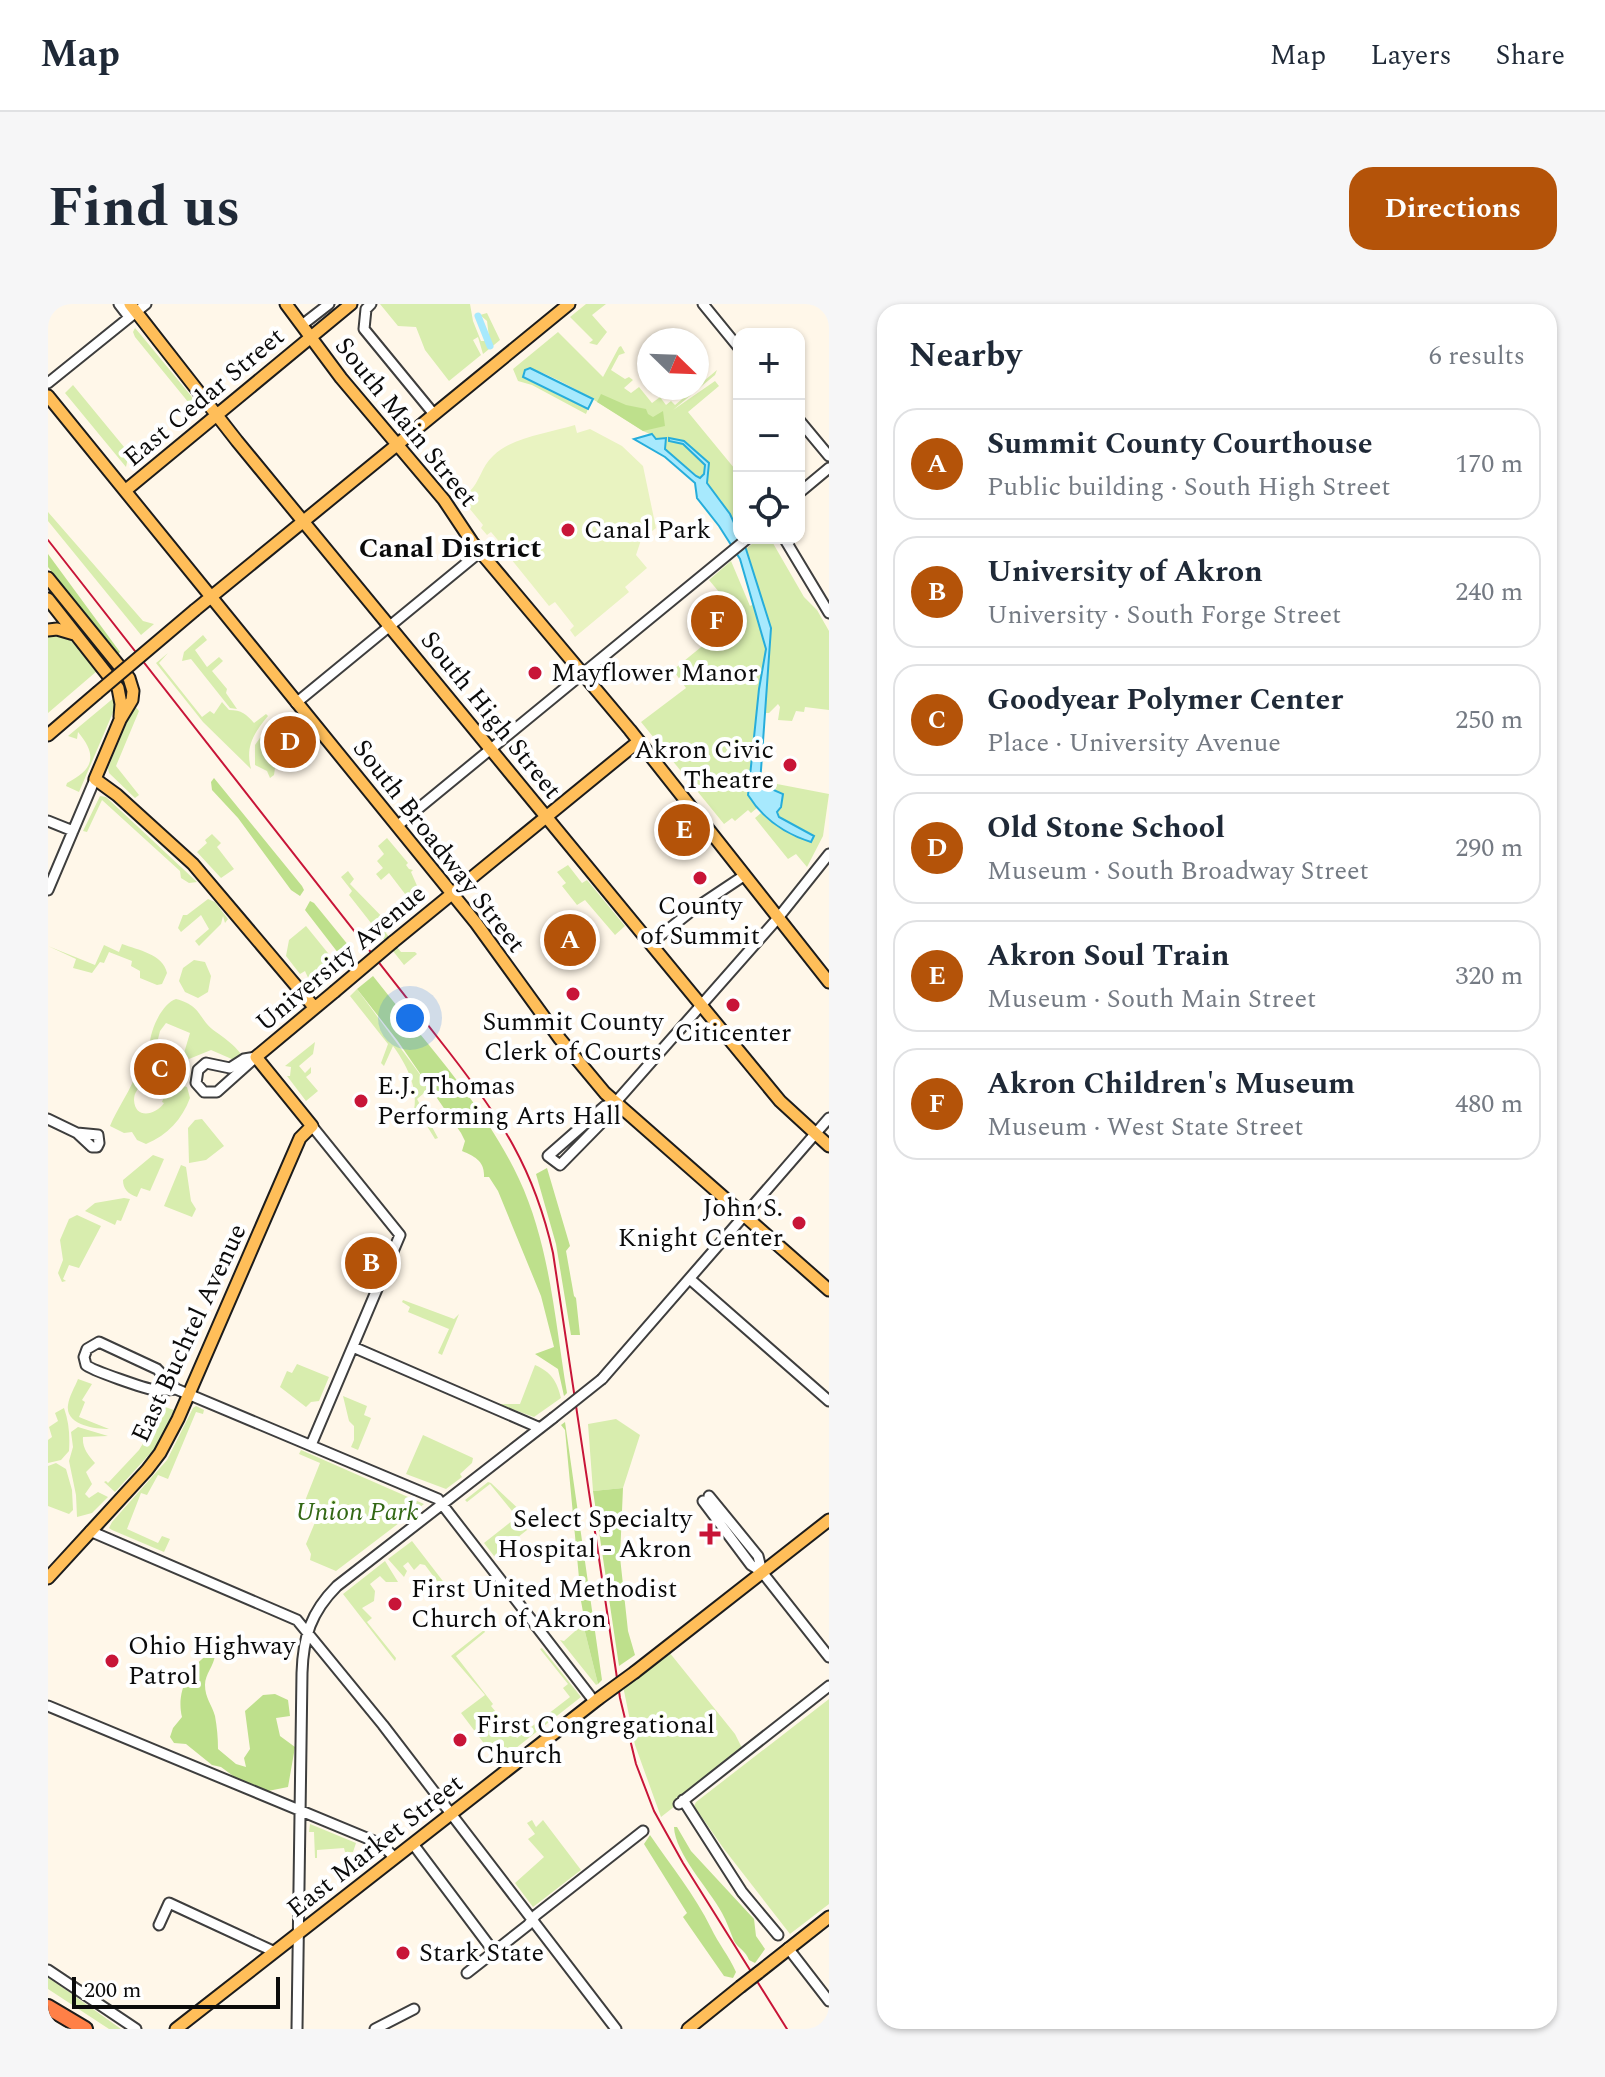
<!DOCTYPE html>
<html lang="en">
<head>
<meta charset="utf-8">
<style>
	body { margin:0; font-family:Spectral,serif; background:#f6f6f7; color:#1f2937 }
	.controls { position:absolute; right:24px; top:24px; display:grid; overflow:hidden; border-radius:16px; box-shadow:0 2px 6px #0004 }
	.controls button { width:72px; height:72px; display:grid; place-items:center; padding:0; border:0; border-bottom:2px solid #e0e1e3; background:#fff; color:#1f2937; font:40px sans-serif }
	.compass { position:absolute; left:589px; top:24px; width:72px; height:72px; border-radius:50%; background:#fff; box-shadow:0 2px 6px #0004; rotate:113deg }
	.scale { position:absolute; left:24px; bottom:20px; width:208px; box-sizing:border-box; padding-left:8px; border:4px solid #0b0b0b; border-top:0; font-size:22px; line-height:28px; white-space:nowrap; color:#0b0b0b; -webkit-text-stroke:6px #fff; paint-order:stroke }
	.you { position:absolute; left:362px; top:714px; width:28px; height:28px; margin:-20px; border:6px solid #fff; border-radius:50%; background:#1a73e8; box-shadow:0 0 0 12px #1a73e833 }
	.badge { display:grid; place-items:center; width:52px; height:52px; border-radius:50%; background:#b45309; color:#fff; font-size:26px; font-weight:700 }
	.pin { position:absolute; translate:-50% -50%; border:4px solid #fff; box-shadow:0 2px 8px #0006 }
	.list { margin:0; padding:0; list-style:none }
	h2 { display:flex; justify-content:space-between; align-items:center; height:104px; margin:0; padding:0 32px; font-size:34px }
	h2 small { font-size:26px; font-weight:400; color:#747a83 }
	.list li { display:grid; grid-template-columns:52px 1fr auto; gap:24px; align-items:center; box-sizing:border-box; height:112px; margin:0 16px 16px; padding:0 16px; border:2px solid #e0e1e3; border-radius:24px }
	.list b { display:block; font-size:30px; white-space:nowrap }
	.list p { margin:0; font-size:26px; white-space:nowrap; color:#747a83 }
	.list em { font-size:26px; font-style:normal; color:#747a83 }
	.icon { flex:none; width:44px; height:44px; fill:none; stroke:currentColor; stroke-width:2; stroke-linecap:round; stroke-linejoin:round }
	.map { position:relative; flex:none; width:781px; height:1725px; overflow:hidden; border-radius:24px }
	header { display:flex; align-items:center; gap:48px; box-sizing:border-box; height:112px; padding:0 40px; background:#fff; border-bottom:2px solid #e0e1e3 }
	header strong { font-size:38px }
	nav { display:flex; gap:44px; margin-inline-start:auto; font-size:28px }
	.intro { display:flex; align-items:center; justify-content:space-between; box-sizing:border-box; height:192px; padding:0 48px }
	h1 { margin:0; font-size:56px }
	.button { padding:20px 36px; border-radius:24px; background:#b45309; color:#fff; font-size:28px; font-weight:700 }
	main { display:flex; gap:48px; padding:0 48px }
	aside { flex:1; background:#fff; border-radius:24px; box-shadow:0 2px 6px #0004 }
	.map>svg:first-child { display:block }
	.green { fill:#d8edae }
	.forest { fill:#bee08c }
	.pitch { fill:#e9f3c1 }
	.water { fill:#a7e9fd; stroke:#26addb; stroke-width:2 }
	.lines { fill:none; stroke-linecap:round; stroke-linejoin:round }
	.canal { stroke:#a7e9fd; stroke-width:7 }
	.minor-casing { stroke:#3e3e3e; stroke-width:13 }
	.major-casing { stroke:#1c1c1c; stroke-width:15 }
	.highway-casing { stroke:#1c1c1c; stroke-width:18 }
	.minor { stroke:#fff; stroke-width:9 }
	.major { stroke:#ffbe59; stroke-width:11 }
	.highway { stroke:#ff8047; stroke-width:14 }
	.rail { stroke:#c81538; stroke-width:2 }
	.minor-bridge-casing { stroke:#3e3e3e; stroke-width:13; stroke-linecap:butt }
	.major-bridge-casing { stroke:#1c1c1c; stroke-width:15; stroke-linecap:butt }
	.minor-bridge { stroke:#fff; stroke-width:9 }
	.major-bridge { stroke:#ffbe59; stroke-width:11 }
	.poi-dot { fill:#c81538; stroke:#fff; stroke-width:3 }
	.labels { text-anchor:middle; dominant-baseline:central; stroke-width:8; stroke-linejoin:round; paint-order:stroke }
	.street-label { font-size:26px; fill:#0b0b0b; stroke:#fff }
	.poi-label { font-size:26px; fill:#0b0b0b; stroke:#fff; text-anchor:start }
	.park-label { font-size:26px; font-style:italic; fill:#336815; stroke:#fff }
	.neighbourhood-label { font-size:28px; font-weight:bold; fill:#0b0b0b; stroke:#fff }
</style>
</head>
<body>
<header>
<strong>Map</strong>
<nav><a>Map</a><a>Layers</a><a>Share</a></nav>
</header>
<div class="intro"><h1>Find us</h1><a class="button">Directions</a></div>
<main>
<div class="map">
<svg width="781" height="1725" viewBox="0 0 781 1725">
	<rect width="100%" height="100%" fill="#fff7e9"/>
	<path class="green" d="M332,0H422L425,17L433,37H438L441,33L439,17L432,11L439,9L452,36L435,50L430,33L425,36L433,51L401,77L377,46L368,23L350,22Z
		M538,0H558L544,11L559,28L549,41L541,39L545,36L522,13Z
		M87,24L93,31L153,104H145L87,33L85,28Z
		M510,28L555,73L571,43L573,42L577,49L571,51L563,66L577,75L581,73L585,76L576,84L583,89L591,83L604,99L612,93L618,101L623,97L627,101L669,66L667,71L625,106L667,77L671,82L640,108L691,170V230L673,196L652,174L617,145V138C608,135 603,130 595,127C559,104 523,79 482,64L479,75L540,105L538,110L484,81L470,77L465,65Z
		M25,81L81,149L78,163L17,89Z
		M0,208L95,317L106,320L93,331L0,217Z
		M711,234H722L756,293L769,306L781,327V406L757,403L756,408L748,407L744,417L730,416L732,403L730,400L721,409H717L723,324L698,245Z
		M683,257L702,302L706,300L718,345L711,385L700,491L709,504L703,509L700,506L687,517L684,514L676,520L593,418L638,384L625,366L691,312L661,276Z
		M7,330C28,335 36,350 49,367L0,409V332Z
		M155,331L159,336L147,346L159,363L171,353L175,357L164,367L179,385L178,389L189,405L182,404L143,355L134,357L136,348Z
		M120,349L111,359L154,413L162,407L166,410L174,398L181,406C194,406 198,410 206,419L218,410L220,412C206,429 197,442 203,465L155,418L108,359Z
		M68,392L69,399L31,488L18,482L19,479C44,466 51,453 30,428L29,435L20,432Z
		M86,401L91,407L68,462L91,491L87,494L61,469L60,464Z
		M243,416L252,428L248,432L245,429L233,439L238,450L254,437L251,432L254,429L260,437L227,464L226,471L222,474L219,467L207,461V441L214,431L218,437L236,417L239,419Z
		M729,480L781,490L775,532L759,563L748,550L740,555L707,514L713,509L718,513Z
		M52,492L58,493L149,578L141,579L133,574L132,567L54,496L39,528L35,527Z
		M164,530L173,539L169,543L186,565L173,574L149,548L159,539L157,536Z
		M339,534L360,559L358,561L361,565L365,566L363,568L370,584L367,587L374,597L367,603L341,569L333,576L328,570L335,564L329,557L336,550L330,542Z
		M520,561L534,579L539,576L577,622L567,631L537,596L529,601L514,582L518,579L509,568Z
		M300,567L306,575L302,580L344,623L338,629L353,648H367L369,650L356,661L301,591L304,587L293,573Z
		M160,595L167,598L180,615L177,619L175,612L173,620L151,642L147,637L161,625L153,611L133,628L130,624L135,611H139Z
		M258,622L284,654L290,650L298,661L274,681L268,676L262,678L257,667L252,670L238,652L241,636Z
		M74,640C90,646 115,650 119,669L114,680L109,681L92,674V667L83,662L84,657L61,648L56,659L52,658L44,669L25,664L28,655L0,642L47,661L56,641L71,648Z
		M146,656L157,658L163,672L160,688L150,694L137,688L131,677L135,664Z
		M309,685L382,784L369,795L390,834L387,835L379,822L364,813C373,788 359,761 345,742L336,762L333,759L340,740L302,692Z
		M128,695C155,702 150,716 168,728C178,735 185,740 193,750L186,756L163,746L141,755L136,749L142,729L118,719L112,727L108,743L110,745L108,751H103C97,736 112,700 128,695Z
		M267,738L265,750L251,762L257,769L263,763V769L258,773L270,787L258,797L239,772H242L243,763L237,762Z
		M86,775L93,778C91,786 86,787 86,796C87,816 108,811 116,799L114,798C119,785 123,777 139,783L142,794C134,815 120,831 98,840L89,836L84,828L76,829L62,822C69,805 79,792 86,775Z
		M154,815L176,842L158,856L141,859L140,824L147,816Z
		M105,851L116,855L102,887L93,884L89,893C80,890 75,885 75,876Z
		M133,861L138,863L143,897L148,905L144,913L116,902Z
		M76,894L82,895L73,917L69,916L67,921L37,907L47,899Z
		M29,911L53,922L31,964L21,961L15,975L18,977L14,978L10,969L15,956L12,936L21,915Z
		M355,996L406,1015L411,1010L394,1051L390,1049L401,1025L360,1008L362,1003L354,998Z
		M249,1060L281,1073L271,1097L263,1098L258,1103L232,1083L239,1067L244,1069Z
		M487,1061C503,1068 509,1077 513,1094L486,1113L449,1100H472Z
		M30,1075L44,1080L34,1096L37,1098L31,1113L61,1125C47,1125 17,1121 20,1101C21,1092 27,1083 30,1075Z
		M295,1092L319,1102L316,1111L323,1114L310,1146L303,1143L306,1136V1122L301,1117Z
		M148,1102L156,1106L155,1110L148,1108L120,1175L110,1171L99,1191L93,1189L79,1225L110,1239L114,1232L122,1235L116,1248L64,1226L61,1224L64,1218L119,1156L145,1104Z
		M117,1103L126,1106L109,1142L67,1188L56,1178L58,1177L60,1179L91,1146Z
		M16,1104C21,1118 22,1132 21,1147L13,1156L0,1159V1136L4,1133L1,1123L10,1117L7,1109Z
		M568,1115L592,1131L575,1184L545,1187L540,1120Z
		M30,1123L60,1132L35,1133C34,1144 40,1151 47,1159L38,1168L44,1180L37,1190L41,1194L50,1188L60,1193L44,1209L29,1213L28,1191L21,1157L25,1143L23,1128Z
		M375,1131L425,1154L424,1159L412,1170L414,1173L398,1185L358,1170Z
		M253,1146L376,1200L288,1267L262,1256L263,1250L258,1240L268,1216L253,1207L272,1159L251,1150Z
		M8,1159L18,1165L24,1186L25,1206L21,1210L0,1202V1162Z
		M440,1178L443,1179L477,1211L471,1216L479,1226L446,1252L436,1239L469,1213L442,1180L419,1198L417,1196Z
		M364,1237L401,1285L397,1288L377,1261L372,1260L366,1266L360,1258L355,1262L359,1267L356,1273L340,1255Z
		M337,1257L350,1278H338L332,1272L322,1280L327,1287L326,1297L314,1304L324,1314L319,1318L348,1354L347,1357L295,1290Z
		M535,1320L550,1380L548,1381L512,1336L516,1337Z
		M436,1326L437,1328L408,1352L445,1400L443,1402L469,1434L522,1393L515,1384L520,1380L492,1345L494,1344L533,1393L450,1458L413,1409L437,1391L403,1352Z
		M617,1343L687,1430L696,1448L613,1513L587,1441L574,1377Z
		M781,1395V1600L742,1630L676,1545L646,1502L648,1498Z
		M484,1516L488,1523L495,1516L533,1566L485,1603L467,1579L496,1553L480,1535L487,1530L479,1519Z
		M262,1520L308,1539L305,1548H297L296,1544L269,1546V1554H267L266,1528H261Z
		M0,1673L73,1725H61L0,1685Z"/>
	<path class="forest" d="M553,90L578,101L598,105L600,110L605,113L615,107L617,122L595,127L549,98Z
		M0,250L72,348L70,350L0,263Z
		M166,474L254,582L256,586L252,592L243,586L190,514L164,486L163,478Z
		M262,597L266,599L305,647L306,652L302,657L294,654L257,606Z
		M325,672C375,736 436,800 471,875C502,941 507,1018 519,1089L516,1092L510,1065L487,1050L506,1043L493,992L450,887L441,873H436C437,857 426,852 414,847L417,837L413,829L349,736L309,685Z
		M499,864L522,942L518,947L526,992L528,994L532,1031H523L508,940L488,870Z
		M517,1118L554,1376L550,1380L535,1320L537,1319L531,1286L534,1283L529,1276L531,1274L517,1126L513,1121Z
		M575,1184L572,1253L580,1327L587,1351L571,1362L545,1187Z
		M160,1350L167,1351C166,1362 157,1370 157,1381C157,1394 164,1401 167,1412C169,1423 170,1434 170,1445L188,1460L198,1463L196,1454L202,1445L197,1407L215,1391L227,1390L240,1396L242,1412L228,1414L232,1432L247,1443L240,1483L220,1487L192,1477L173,1463L164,1461L138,1440L126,1439L122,1433L125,1424L134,1413C128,1389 140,1365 160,1350Z
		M626,1523H629L643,1547L706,1615L708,1632L717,1645L707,1659L701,1656C698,1647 690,1644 686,1637C682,1627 679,1618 674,1609C662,1586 627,1550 626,1523Z
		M602,1531C623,1562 647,1591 663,1624C670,1639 681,1652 688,1668L685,1674L676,1672L635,1613L639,1609L596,1540Z"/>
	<path class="pitch" d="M527,121L529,129L542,125L574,142L595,162L608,224L593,236L588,251L599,264L577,283L581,288L527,333L522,326L526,322L507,298L501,302L459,250L456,252L450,245L454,241L443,228L439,231L433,224L435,221L408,188L415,183L421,188C432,178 433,163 445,152C464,133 501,129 527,121Z"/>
	<path class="water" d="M482,64L545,95L540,105L475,73L477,66Z
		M604,130L608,135L618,134L617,145L648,172L652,174L656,170L657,161L635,140L621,137V134L636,137L661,159L659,179L682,210L698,245L723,324L712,480L735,490L733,503L729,508L731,513L766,532L763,538C737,530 715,515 700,491L711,385L718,345L692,255L671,222L649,194L647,179L617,153L586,135Z"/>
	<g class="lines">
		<path class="canal" d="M430,12L442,42"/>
		<g class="minor-casing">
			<path id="minor" d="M71,0L81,13
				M323,0L318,5L316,25L385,109
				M655,0L691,44
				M254,21L281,0
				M0,79L98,0
				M751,116L781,152
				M751,189L781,164
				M736,234L781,309
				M248,399L432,248
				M0,517L25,527
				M349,522L700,234
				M0,586L47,475
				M603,639L646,605L697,571
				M208,753L169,788H156L148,779L150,766L158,759L182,764L196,755Z
				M567,799L557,802L500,852L512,861L562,810L567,799L730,614L781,550
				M0,815L29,829L44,843H49L51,839L50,831L29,829
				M643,976L781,1097
				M305,1043L492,1124
				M554,1075L781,814
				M128,1085C121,1086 114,1087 107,1086C98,1085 43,1066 38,1061L36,1053L39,1045L51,1038L109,1065L128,1085L390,1195L546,1397
				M263,1141L352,931L264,822
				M661,1192L710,1252L714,1268
				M655,1197L703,1261L714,1268L781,1353
				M42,1227L249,1316L335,1421L568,1725
				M0,1402L333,1540L347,1554
				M635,1496L694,1588L730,1631
				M631,1500L781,1382
				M365,1540L446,1648
				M111,1621L121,1599L227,1648
				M740,1644L781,1697
				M0,1666L88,1725
				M419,1669L480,1621L488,1611L595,1527
				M249,1725L254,1369C255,1333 263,1308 289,1282L505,1114
				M327,1725L366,1705"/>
		</g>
		<g class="major-casing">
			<path id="major" d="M82,0L189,137L732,797L781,842
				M238,0L293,74L396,196L424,238L582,426L781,678
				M0,92L428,619L512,735L557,789L781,986
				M78,186L303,0
				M0,274L81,374L85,387L84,396L72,416L47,475L69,491L145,560L266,703
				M0,295L70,384L73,400L72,413
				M147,306L521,0
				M0,326L9,325L26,330
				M0,431L49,389
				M345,638L591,437
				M0,1274L99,1166L112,1149L130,1115L252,834L264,822L208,753L286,688
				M587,1368L781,1216
				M710,1669L781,1613
				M128,1725L550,1395
				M640,1725L692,1683"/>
		</g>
		<g class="highway-casing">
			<path id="highway" d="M0,1703L37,1725"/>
		</g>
		<use href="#minor" class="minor"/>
		<use href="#major" class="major"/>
		<use href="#highway" class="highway"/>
		<path class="rail" d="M0,236L401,748C453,815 486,864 505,949L572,1394L588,1460L606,1507L635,1559L739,1725"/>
		<g class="minor-bridge-casing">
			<path id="minor-bridge" d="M505,1114L554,1075"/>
		</g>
		<g class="major-bridge-casing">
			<path id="major-bridge" d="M49,389L147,306
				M286,688L345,638
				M550,1395L587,1368
				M692,1683L710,1669"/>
		</g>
		<use href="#minor-bridge" class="minor-bridge"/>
		<use href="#major-bridge" class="major-bridge"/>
	</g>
	<g class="poi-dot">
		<circle cx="520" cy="226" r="8"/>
		<circle cx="487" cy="369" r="8"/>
		<circle cx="742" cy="461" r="8"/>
		<circle cx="652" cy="574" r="8"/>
		<circle cx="525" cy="690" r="8"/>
		<circle cx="685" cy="701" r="8"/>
		<circle cx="313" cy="797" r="8"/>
		<circle cx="751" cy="919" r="8"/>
		<path d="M658 1218h8v8h8v8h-8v8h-8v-8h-8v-8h8z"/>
		<circle cx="347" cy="1300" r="8"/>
		<circle cx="64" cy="1357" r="8"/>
		<circle cx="412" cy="1436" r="8"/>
		<circle cx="355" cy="1649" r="8"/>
	</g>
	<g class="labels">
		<g class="street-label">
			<text transform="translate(156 93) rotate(-40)">East Cedar Street</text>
			<text transform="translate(358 118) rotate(51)">South Main Street</text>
			<text transform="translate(443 411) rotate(51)">South High Street</text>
			<text transform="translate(391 542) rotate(52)">South Broadway Street</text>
			<text transform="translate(293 654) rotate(-40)">University Avenue</text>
			<text transform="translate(141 1029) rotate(-65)">East Buchtel Avenue</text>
			<text transform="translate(327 1542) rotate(-38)">East Market Street</text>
		</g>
		<g class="poi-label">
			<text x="536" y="226">Canal Park</text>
			<text x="503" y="369">Mayflower Manor</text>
			<text x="726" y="446" text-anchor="end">Akron Civic<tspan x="726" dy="30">Theatre</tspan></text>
			<text x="652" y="602" text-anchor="middle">County<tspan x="652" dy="30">of Summit</tspan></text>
			<text x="525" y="718" text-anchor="middle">Summit County<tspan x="525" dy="30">Clerk of Courts</tspan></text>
			<text x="685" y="729" text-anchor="middle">Citicenter</text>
			<text x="329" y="782">E.J. Thomas<tspan x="329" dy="30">Performing Arts Hall</tspan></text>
			<text x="735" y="904" text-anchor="end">John S.<tspan x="735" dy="30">Knight Center</tspan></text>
			<text x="644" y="1215" text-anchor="end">Select Specialty<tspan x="644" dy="30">Hospital - Akron</tspan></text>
			<text x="363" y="1285">First United Methodist<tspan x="363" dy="30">Church of Akron</tspan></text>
			<text x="80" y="1342">Ohio Highway<tspan x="80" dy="30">Patrol</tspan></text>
			<text x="428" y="1421">First Congregational<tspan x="428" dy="30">Church</tspan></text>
			<text x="371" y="1649">Stark State</text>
		</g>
		<g class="park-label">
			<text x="309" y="1208">Union Park</text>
		</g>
		<g class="neighbourhood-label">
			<text x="402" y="244">Canal District</text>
		</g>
	</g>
</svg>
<div class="controls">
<button>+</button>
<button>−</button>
<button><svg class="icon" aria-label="locate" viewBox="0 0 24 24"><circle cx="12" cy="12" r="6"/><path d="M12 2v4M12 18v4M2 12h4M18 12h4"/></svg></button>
</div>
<svg class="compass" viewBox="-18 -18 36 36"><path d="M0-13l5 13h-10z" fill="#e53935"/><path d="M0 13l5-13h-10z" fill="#747a83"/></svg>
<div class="scale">200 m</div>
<div class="you"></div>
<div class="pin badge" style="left:522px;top:636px">A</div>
<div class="pin badge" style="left:323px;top:959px">B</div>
<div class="pin badge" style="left:112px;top:765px">C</div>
<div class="pin badge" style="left:242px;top:438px">D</div>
<div class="pin badge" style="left:636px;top:526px">E</div>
<div class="pin badge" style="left:669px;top:317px">F</div>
</div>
<aside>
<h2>Nearby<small>6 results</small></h2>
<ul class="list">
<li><span class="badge">A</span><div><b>Summit County Courthouse</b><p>Public building · South High Street</p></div><em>170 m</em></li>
<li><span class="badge">B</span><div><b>University of Akron</b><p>University · South Forge Street</p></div><em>240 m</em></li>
<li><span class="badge">C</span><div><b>Goodyear Polymer Center</b><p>Place · University Avenue</p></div><em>250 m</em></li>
<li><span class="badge">D</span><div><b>Old Stone School</b><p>Museum · South Broadway Street</p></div><em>290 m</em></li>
<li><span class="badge">E</span><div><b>Akron Soul Train</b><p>Museum · South Main Street</p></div><em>320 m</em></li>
<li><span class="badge">F</span><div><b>Akron Children's Museum</b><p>Museum · West State Street</p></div><em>480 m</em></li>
</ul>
</aside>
</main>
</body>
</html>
